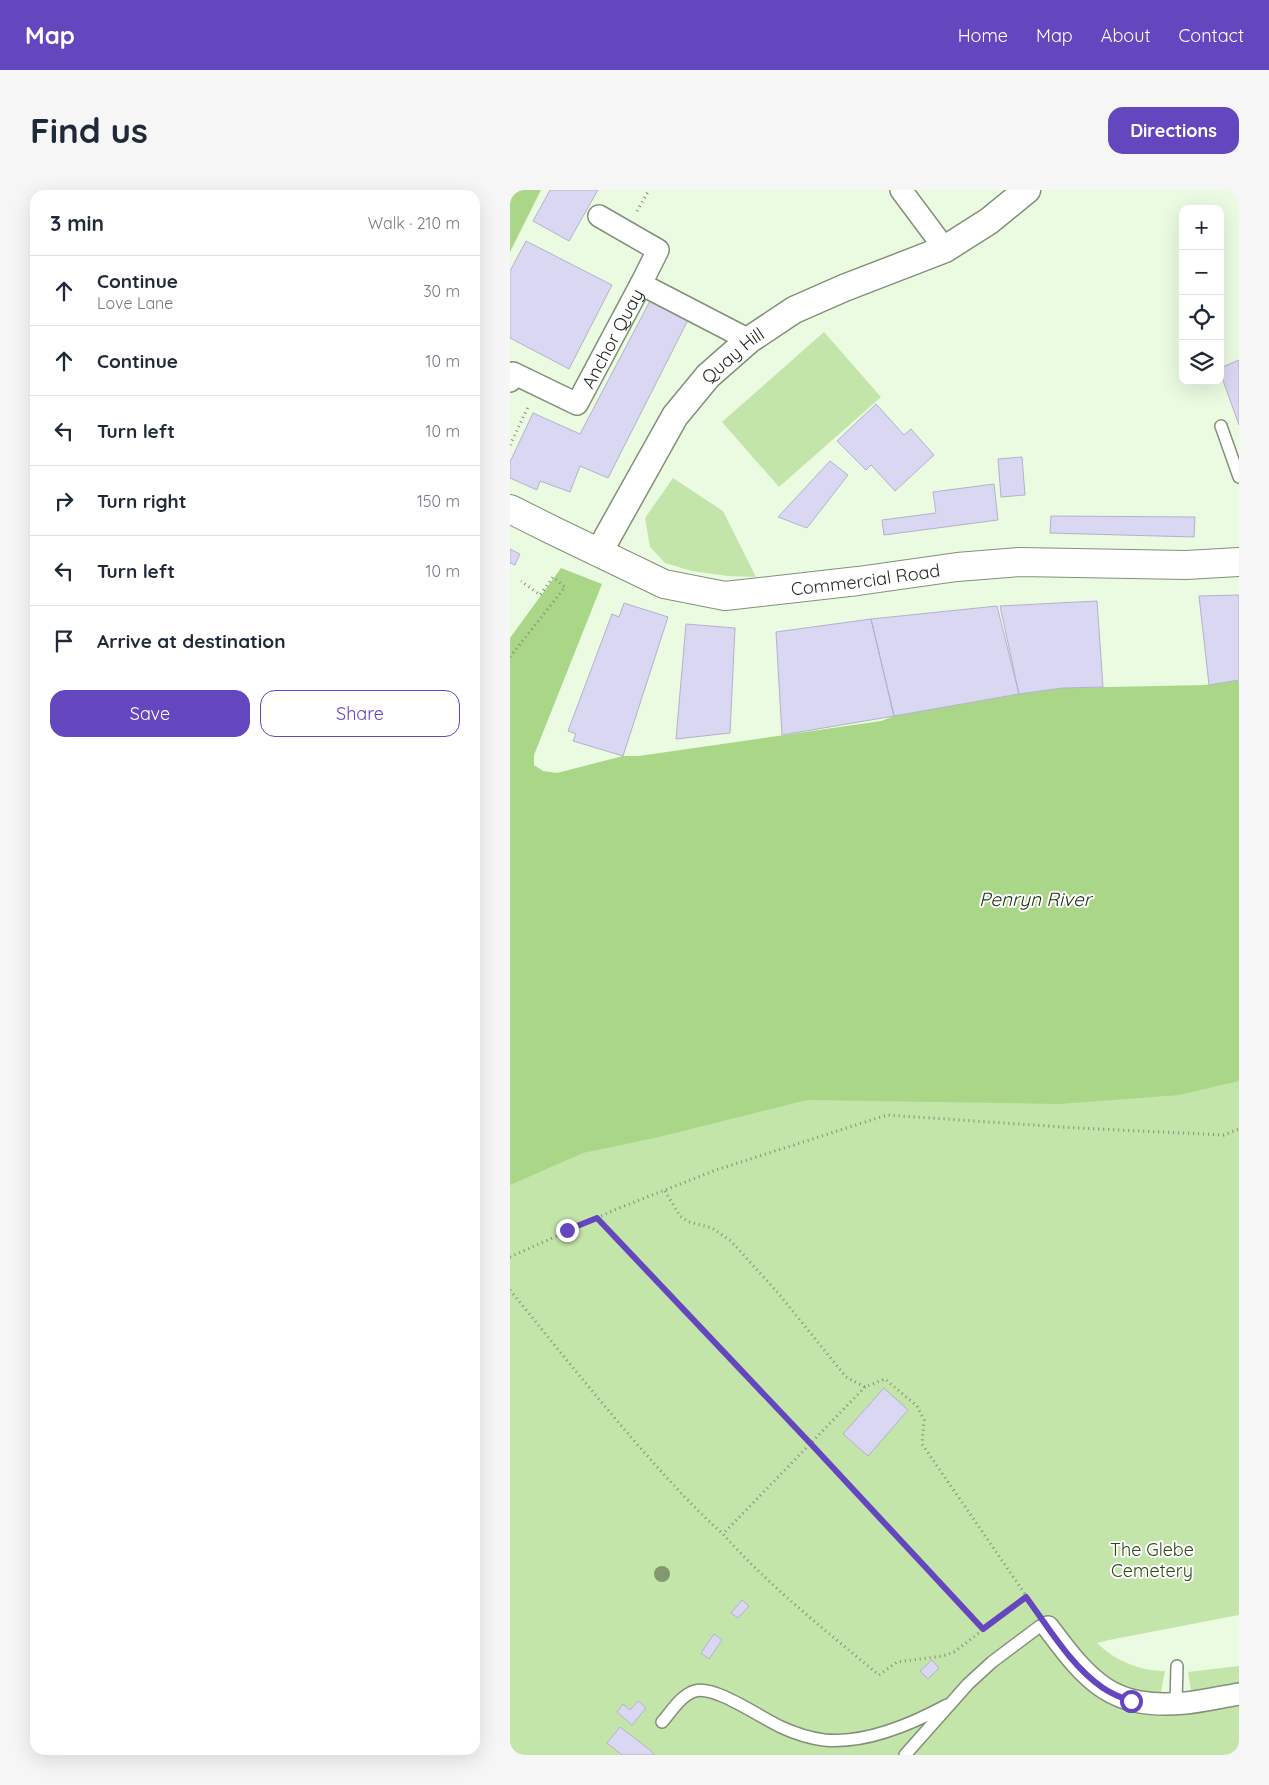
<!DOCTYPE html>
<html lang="en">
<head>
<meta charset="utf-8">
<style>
	body { margin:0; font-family:Quicksand,sans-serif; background:#f6f6f7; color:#1f2937 }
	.controls { position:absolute; right:15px; top:15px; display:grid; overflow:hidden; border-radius:10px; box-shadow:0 5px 20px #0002 }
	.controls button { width:45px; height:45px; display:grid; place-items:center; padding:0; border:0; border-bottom:1px solid #e0e1e3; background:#fff; color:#1f2937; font:25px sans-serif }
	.stop { position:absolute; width:15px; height:15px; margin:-11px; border:4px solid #6446bf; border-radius:50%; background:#fff }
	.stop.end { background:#6446bf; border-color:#fff; box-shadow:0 1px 5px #0008 }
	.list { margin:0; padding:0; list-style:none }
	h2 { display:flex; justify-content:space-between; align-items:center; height:65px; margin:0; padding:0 20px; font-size:21px }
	h2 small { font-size:16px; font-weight:400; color:#747a83 }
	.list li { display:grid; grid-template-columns:32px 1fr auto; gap:15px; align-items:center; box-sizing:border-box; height:70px; padding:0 20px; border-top:1px solid #e0e1e3 }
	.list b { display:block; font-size:19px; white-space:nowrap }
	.list p { margin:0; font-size:16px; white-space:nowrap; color:#747a83 }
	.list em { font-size:16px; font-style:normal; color:#747a83 }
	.actions { display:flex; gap:10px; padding:15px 20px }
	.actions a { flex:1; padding:11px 0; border:1px solid #6446bf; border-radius:15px; text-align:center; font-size:18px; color:#6446bf }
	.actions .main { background:#6446bf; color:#fff }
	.icon { flex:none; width:28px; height:28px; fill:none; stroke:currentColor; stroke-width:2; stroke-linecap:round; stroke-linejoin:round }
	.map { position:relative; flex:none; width:729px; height:1565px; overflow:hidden; border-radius:15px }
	header { display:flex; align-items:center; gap:30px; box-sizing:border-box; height:70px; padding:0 25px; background:#6446bf; color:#fff }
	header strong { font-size:24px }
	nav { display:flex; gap:28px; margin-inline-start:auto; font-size:18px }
	.intro { display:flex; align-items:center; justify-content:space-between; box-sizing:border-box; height:120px; padding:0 30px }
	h1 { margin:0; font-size:35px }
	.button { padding:12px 22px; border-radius:15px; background:#6446bf; color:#fff; font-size:18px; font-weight:700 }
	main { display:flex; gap:30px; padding:0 30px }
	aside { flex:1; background:#fff; border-radius:15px; box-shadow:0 5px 20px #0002 }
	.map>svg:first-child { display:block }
	.green { fill:#c3e5aa; fill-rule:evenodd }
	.water { fill:#aad688 }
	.building { fill:#dad7f3; stroke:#b4b1cc }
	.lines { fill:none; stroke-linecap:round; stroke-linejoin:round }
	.service-casing { stroke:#829078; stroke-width:14 }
	.minor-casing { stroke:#829078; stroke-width:24 }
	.tertiary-casing { stroke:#829078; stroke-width:29 }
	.secondary-casing { stroke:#829078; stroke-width:30 }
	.path { stroke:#828d7b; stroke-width:3; stroke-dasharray:1 4; stroke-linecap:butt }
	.service { stroke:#fff; stroke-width:11 }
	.minor { stroke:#fff; stroke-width:21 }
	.tertiary { stroke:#fff; stroke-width:26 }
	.secondary { stroke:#fff; stroke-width:28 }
	.tree { fill:#829970 }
	.route { stroke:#6446bf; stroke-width:6 }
	.labels { text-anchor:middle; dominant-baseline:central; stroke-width:4; stroke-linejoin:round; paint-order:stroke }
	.street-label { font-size:18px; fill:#242a20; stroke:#fff }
	.park-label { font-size:18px; fill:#2d4813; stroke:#fff }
	.water-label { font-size:19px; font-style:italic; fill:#203111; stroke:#fff }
</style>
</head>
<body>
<header>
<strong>Map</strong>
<nav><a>Home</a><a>Map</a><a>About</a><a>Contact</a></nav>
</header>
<div class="intro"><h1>Find us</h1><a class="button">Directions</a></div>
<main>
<aside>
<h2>3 min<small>Walk · 210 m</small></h2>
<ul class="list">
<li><svg class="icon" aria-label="ahead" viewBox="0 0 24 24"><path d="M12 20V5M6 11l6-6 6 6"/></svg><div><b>Continue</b><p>Love Lane</p></div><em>30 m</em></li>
<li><svg class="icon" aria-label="ahead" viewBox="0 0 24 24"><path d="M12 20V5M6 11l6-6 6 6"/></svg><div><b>Continue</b></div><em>10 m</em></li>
<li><svg class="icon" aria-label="left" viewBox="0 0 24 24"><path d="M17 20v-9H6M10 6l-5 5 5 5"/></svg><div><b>Turn left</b></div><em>10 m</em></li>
<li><svg class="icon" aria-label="right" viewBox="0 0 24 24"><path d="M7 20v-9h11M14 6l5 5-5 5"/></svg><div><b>Turn right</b></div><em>150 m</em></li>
<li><svg class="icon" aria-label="left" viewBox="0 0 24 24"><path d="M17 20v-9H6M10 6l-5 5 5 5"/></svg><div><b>Turn left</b></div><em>10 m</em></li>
<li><svg class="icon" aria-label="arrive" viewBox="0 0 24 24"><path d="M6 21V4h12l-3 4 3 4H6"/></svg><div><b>Arrive at destination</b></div></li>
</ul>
<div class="actions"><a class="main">Save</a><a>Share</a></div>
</aside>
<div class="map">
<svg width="729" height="1565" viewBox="0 0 729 1565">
	<rect width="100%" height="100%" fill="#ebfbe1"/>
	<path class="green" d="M314,142L371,207L269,297L212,232Z
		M163,288L213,321L246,387L218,386L182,381L155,373L140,357L135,328Z
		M729,559V1425L599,1450L587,1453C605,1471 631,1481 655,1481L650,1507L622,1510L539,1436L481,1471L394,1565H145L110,1537L97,1553L112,1565H0V624ZM128,1511L136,1518L122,1535L107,1522L113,1515L120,1520Z
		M530,1437L606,1507H729V1565H396L438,1516Z
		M729,1476V1502L682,1506L678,1482Z"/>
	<path class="water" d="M0,0H31L0,62Z
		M51,378L92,394L24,565V575L33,581L47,583L113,566H129L371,531L384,526L509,504L552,498L695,495L729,490V891L669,905L550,914L297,910L149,947L73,963L0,995V448Z"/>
	<path class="building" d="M40,0H88L59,51L23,31Z
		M16,51L102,95L59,179L0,148V81Z
		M140,111L178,130L98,288L70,276L60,302L30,291L27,300L0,288V272L23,223L70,244Z
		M729,170V235L710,182V178Z
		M366,214L394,245L401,239L424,265L385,301L361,275L356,280L327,251Z
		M512,267L515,305L491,307L488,269Z
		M320,271L338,285L297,338L268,327Z
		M484,294L488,330L374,345L372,330L426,323L423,302Z
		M541,326L685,327L684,347L540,343Z
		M0,359L10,364L5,375L0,373Z
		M729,405V490L699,495L689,406Z
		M587,411L593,497L552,498L509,504L490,416Z
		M114,413L158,427L113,566L63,551L66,544L58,541L102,424L109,427Z
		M487,416L509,504L384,526L361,429Z
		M361,429L384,526L272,545L266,442Z
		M176,434L225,438L220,543L166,549Z
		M374,1198L398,1220L358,1266L333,1244Z
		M232,1410L239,1416L228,1428L221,1423Z
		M204,1444L212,1450L199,1469L191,1463Z
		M422,1470L429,1478L418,1489L410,1481Z
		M128,1511L136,1518L122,1535L107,1522L113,1514L120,1520Z
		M110,1537L139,1559L145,1565H112L97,1553Z"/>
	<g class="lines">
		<g class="service-casing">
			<path id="service" d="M711,236L729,287
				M666,1513L667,1476
				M152,1532C161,1522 171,1505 185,1501C205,1495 251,1528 271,1537C284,1543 299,1548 314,1550C355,1554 402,1534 437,1515
				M395,1565L458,1494L482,1472L530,1436L538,1437"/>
		</g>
		<g class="minor-casing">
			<g id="minor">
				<path d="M391,0L435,59"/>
				<path d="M89,26L148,60L131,94"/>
				<path id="s1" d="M0,191L3,183L67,214L131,94L239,150"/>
				<path d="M538,1437C579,1492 602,1520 676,1513C694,1511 711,1507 729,1504"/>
			</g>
		</g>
		<g class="tertiary-casing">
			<g id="tertiary">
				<path id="s2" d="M89,362L165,226L198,186L239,150L284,120L334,98L435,59L479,31L517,0"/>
			</g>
		</g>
		<g class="secondary-casing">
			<g id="secondary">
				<path id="s3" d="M0,319L42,340L154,394L215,406L348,391L447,377L510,372L676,375L729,372"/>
			</g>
		</g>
		<path class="path" d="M127,21L139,0
			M0,255L19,215
			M0,467L55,397L43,387L30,405L11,391
			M155,1001L170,1026L179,1032L202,1038L221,1051L268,1103L336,1187L355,1197L375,1189L407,1216L414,1230L412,1254L526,1420
			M87,1028L301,1254L473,1439
			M0,1067L109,1018L206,980L377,925L567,938L714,945L729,939
			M0,1100C38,1147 75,1193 114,1239C146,1276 177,1312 213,1344
			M355,1197L213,1344C260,1397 315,1440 369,1485L387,1472L433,1466L444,1462L516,1407"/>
		<use href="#service" class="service"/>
		<use href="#minor" class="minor"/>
		<use href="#tertiary" class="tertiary"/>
		<use href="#secondary" class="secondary"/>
	</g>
	<circle class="tree" cx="152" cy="1384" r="8"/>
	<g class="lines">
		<path class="route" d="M57,1040L87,1028L301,1254L473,1439L516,1407C539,1438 561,1476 593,1498C602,1504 612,1508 621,1511"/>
	</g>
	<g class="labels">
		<g class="street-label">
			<text stroke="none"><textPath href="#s1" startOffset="154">Anchor Quay</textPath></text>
			<text stroke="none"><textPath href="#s2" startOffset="240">Quay Hill</textPath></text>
			<text stroke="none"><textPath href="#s3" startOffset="375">Commercial Road</textPath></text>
		</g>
		<g class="park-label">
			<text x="642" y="1359">The Glebe<tspan x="642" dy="21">Cemetery</tspan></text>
		</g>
		<g class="water-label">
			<text x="525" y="709">Penryn River</text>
		</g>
	</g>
</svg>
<div class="controls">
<button>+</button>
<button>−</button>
<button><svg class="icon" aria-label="locate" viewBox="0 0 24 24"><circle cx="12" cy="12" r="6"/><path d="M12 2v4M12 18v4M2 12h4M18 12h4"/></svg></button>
<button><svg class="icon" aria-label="layers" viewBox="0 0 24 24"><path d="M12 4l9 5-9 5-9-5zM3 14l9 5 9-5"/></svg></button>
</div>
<div class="stop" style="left:621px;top:1511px"></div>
<div class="stop end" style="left:57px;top:1040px"></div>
</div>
</main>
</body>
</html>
